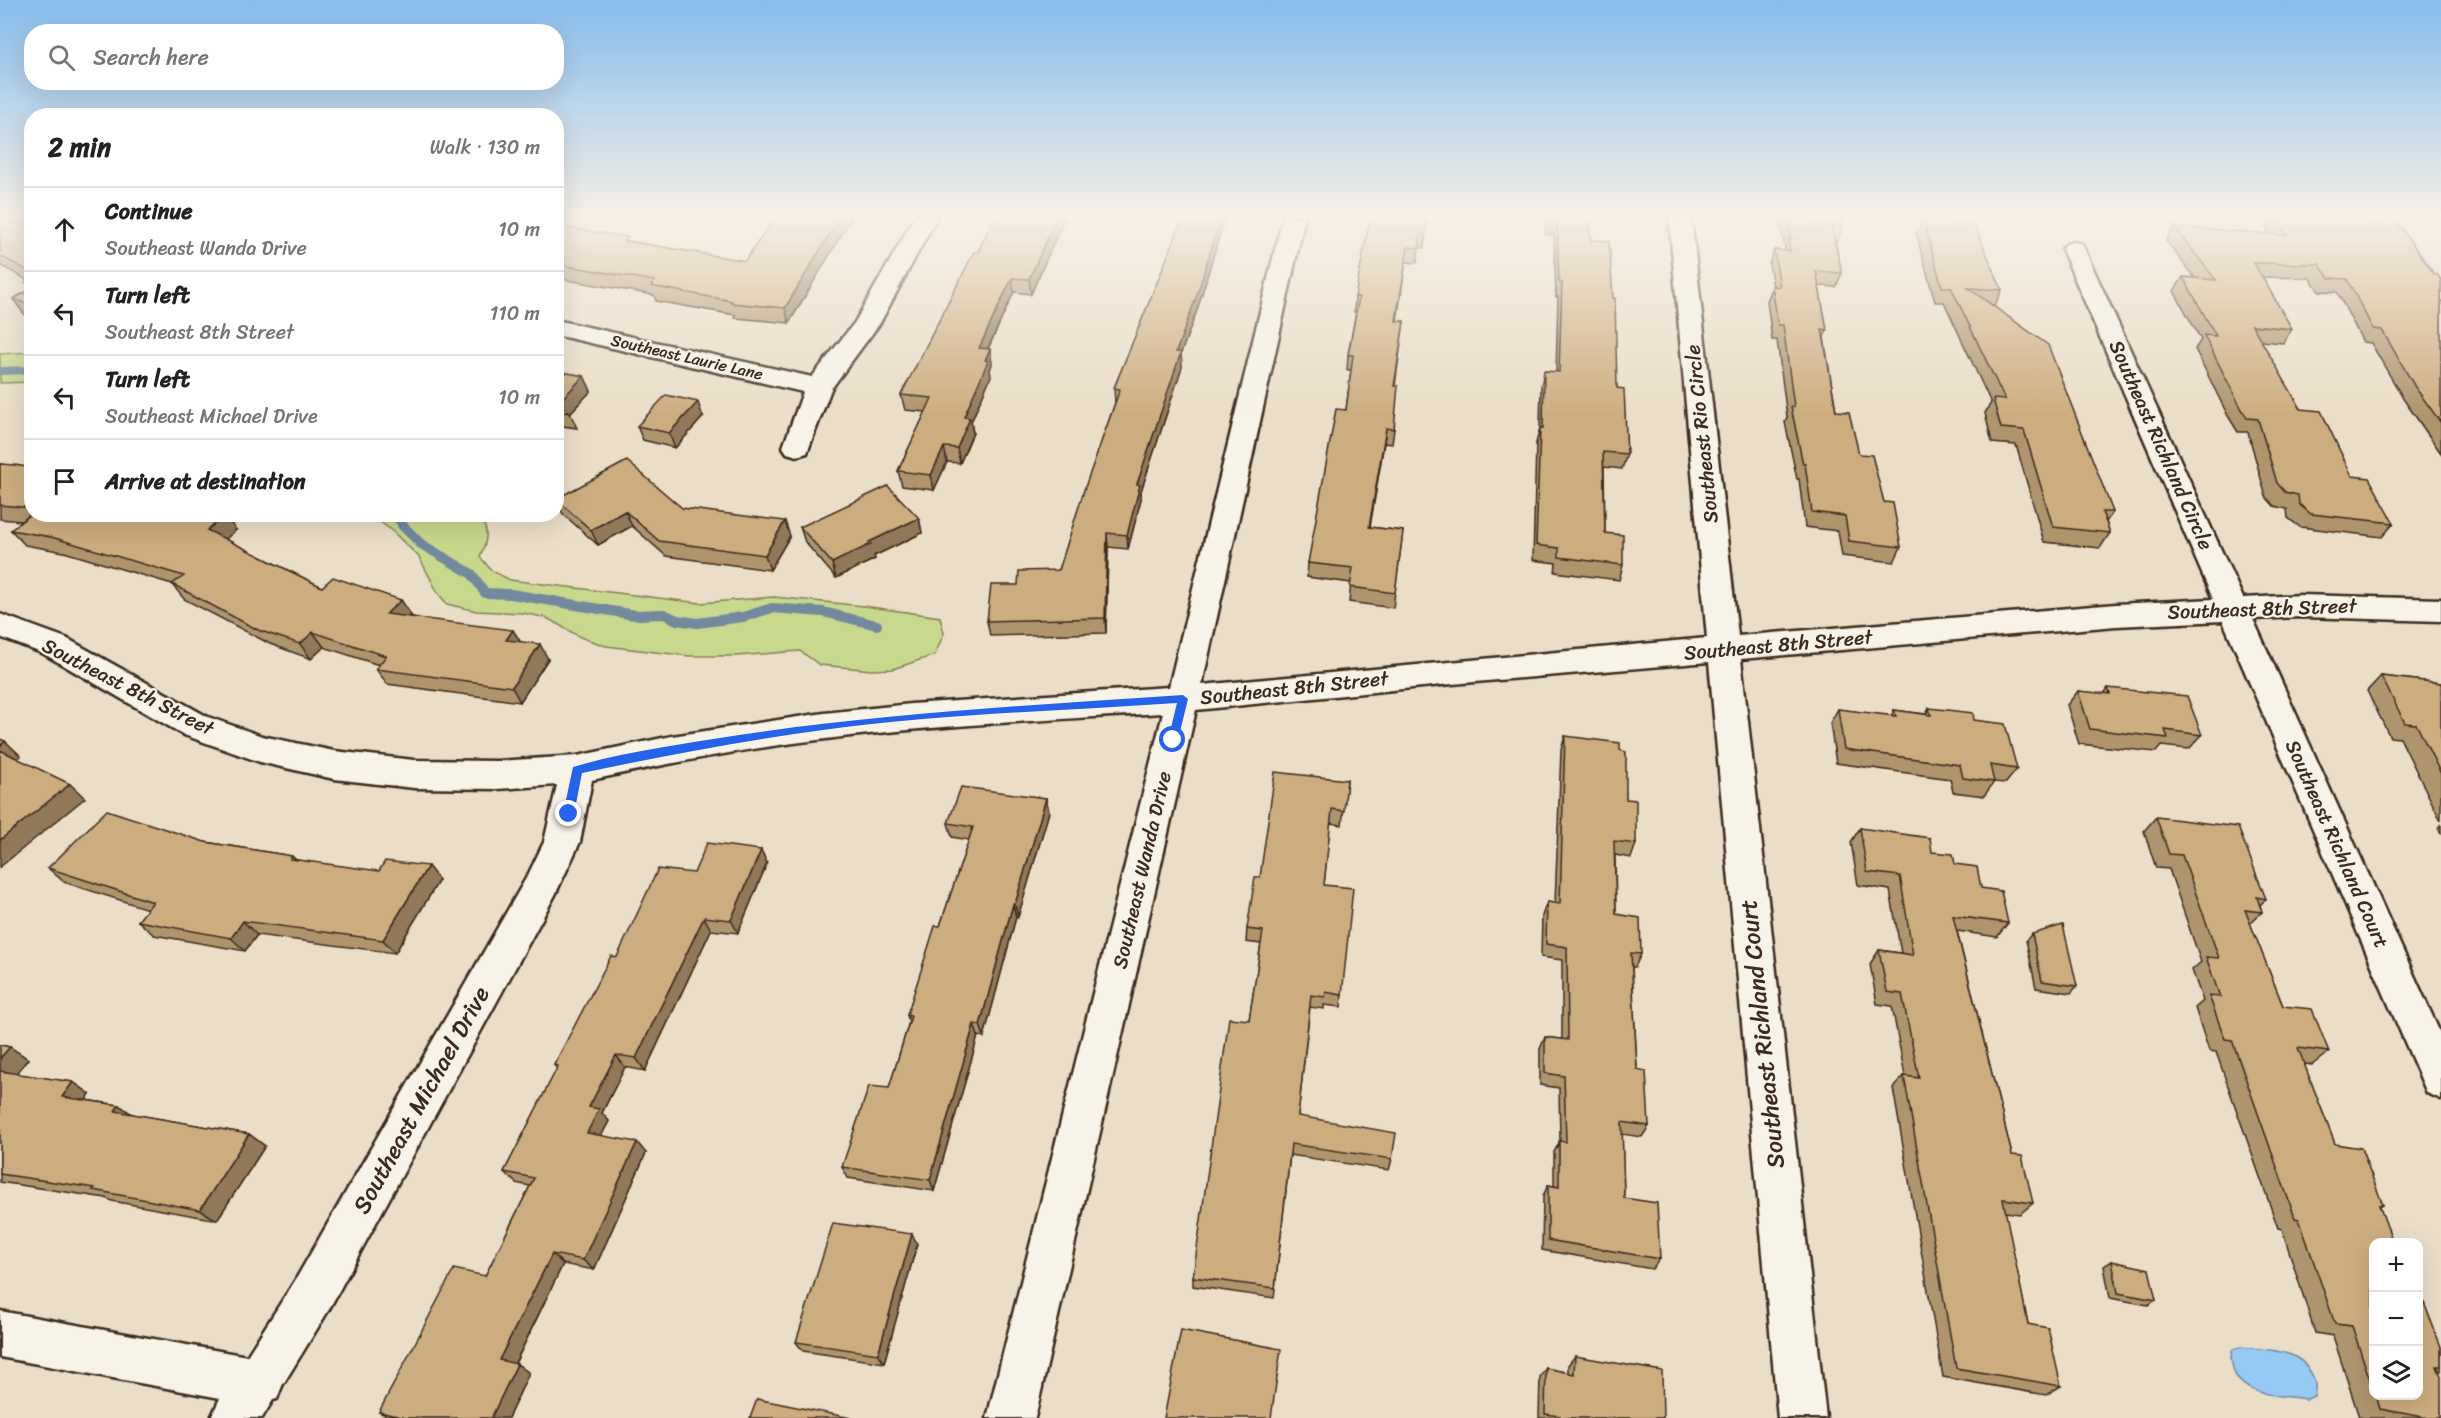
<!DOCTYPE html>
<html lang="en">
<head>
<meta charset="utf-8">
<style>
	body { margin:0; font-family:Sriracha,sans-serif; background:#f2f2f2; color:#222 }
	.controls { position:absolute; right:18px; bottom:18px; display:grid; overflow:hidden; border-radius:12px; box-shadow:0 6px 24px #0002 }
	.controls button { width:54px; height:54px; display:grid; place-items:center; padding:0; border:0; border-bottom:2px solid #e0e0e0; background:#fff; color:#222; font:30px sans-serif }
	.stop { position:absolute; width:18px; height:18px; margin:-14px; border:4px solid #2563eb; border-radius:50%; background:#fff }
	.stop.end { background:#2563eb; border-color:#fff; box-shadow:0 2px 6px #0008 }
	.list { margin:0; padding:0; list-style:none }
	h2 { display:flex; justify-content:space-between; align-items:center; height:78px; margin:0; padding:0 24px; font-size:26px }
	h2 small { font-size:20px; font-weight:400; color:#767676 }
	.list li { display:grid; grid-template-columns:39px 1fr auto; gap:18px; align-items:center; box-sizing:border-box; height:84px; padding:0 24px; border-top:2px solid #e0e0e0 }
	.list b { display:block; font-size:22px; white-space:nowrap }
	.list p { margin:0; font-size:20px; white-space:nowrap; color:#767676 }
	.list em { font-size:20px; font-style:normal; color:#767676 }
	.icon { flex:none; width:33px; height:33px; fill:none; stroke:currentColor; stroke-width:2; stroke-linecap:round; stroke-linejoin:round }
	.map { position:relative; flex:none; width:2441px; height:1418px; overflow:hidden }
	.search { position:absolute; background:#fff; box-shadow:0 6px 24px #0002; left:24px; top:24px; width:540px; height:66px; display:flex; align-items:center; gap:15px; box-sizing:border-box; padding:0 21px; border-radius:24px; color:#767676; font-size:22px }
	.panel { position:absolute; background:#fff; box-shadow:0 6px 24px #0002; left:24px; top:108px; width:540px; height:414px; border-radius:24px }
	.map>svg:first-child { display:block }
	.green { fill:#c8d88c; stroke:#828155; stroke-width:1.5 }
	.water { fill:#96c9f3; stroke:#72899e; stroke-width:1.5 }
	.lines { fill:none; stroke-linecap:round; stroke-linejoin:round }
	.stream-far1 { stroke:#72899e; stroke-width:8 }
	.stream { stroke:#72899e; stroke-width:10 }
	.minor-casing { stroke:#3b2a1e; stroke-width:5 }
	.minor { fill:#f7f3e8; fill-rule:evenodd }
	.wall { fill:#af956e; stroke:#3b2a1e; stroke-width:1.5 }
	.shaded-wall { fill:#8f795a; stroke:#3b2a1e; stroke-width:1.5 }
	.building { fill:#ccad80; stroke:#3b2a1e; stroke-width:1.5 }
	.route { fill:#2563eb }
	.labels { text-anchor:middle; dominant-baseline:central; stroke-width:4.5; stroke-linejoin:round; paint-order:stroke }
	.far-street-label { font-size:16px; fill:#3b2a1e; stroke:#f7f3e8 }
	.street-label { font-size:20px; fill:#3b2a1e; stroke:#f7f3e8 }
	.near-street-label { font-size:24px; fill:#3b2a1e; stroke:#f7f3e8 }
</style>
</head>
<body>
<div class="map">
<svg width="2441" height="1418" viewBox="0 0 2441 1418">
	<rect width="100%" height="100%" fill="#eadec9"/>
	<filter id="ink" filterUnits="userSpaceOnUse"><feTurbulence type="fractalNoise" baseFrequency=".0167" numOctaves="2"/><feDisplacementMap in="SourceGraphic" scale="12" xChannelSelector="R" yChannelSelector="G"/><feConvolveMatrix kernelMatrix="1 2 1 2 8 2 1 2 1" color-interpolation-filters="sRGB"/></filter>
	<g filter="url(#ink)">
		<path class="green" d="M31,352V382L0,383V354Z
			M370,515H478C490,529 487,542 480,557L492,571L510,580L700,603L774,597L864,606L940,617L944,633L935,655L893,669L872,670L820,665L800,651L736,656H689L606,646L580,637L547,618L523,613L476,611L447,604L438,593L419,557L390,529Z"/>
		<path class="water" d="M2240,1347C2256,1349 2276,1349 2291,1355C2307,1361 2319,1380 2314,1396L2307,1399C2282,1395 2240,1398 2233,1368C2231,1360 2230,1356 2233,1349Z"/>
		<g class="lines">
			<path class="stream-far1" d="M0,371L32,370
				M392,514L404,526"/>
			<path class="stream" d="M402,525L421,544L472,574L485,593L511,594L635,615L664,614L677,620L697,623L743,617L772,608L823,612L877,625"/>
			<g class="minor-casing">
				<path id="minor" d="M915,217H937L880,323L831,389L807,453L797,456L787,453L783,447L803,392L556,335V320L812,377L855,322Z
					M1283,217H1305L1202,685L1707,638L1669,217H1691L1738,636L2116,604L2213,599L2062,249L2066,244L2074,242L2082,244L2243,598L2301,595L2441,599V621L2301,617L2253,619L2441,1035V1099L2427,1093L2223,621L2116,626L1741,659L1826,1418H1778L1709,662L1452,684L1196,710L1035,1418H987L1163,713C1050,720 938,725 826,739C747,748 669,763 592,780L580,842L555,895L328,1311L282,1386L277,1399L273,1400L262,1418H211L220,1398L0,1357V1311L247,1356L296,1279L529,873L544,842L557,785L497,789L414,788L334,779L260,762L184,735L44,654L0,637V614L66,638L208,717L262,736L334,751L414,760L497,761L577,756L672,736L824,713L911,704L1169,687Z"/>
			</g>
			<use href="#minor" class="minor"/>
		</g>
		<path class="wall" d="M0,217L32,227V317L24,314L13,299L31,289L26,282L29,281L0,265Z
			M775,217H852L789,323L735,318V315L656,301L654,295L556,278V226L629,241L745,261Z
			M994,217H1065L1031,294L1014,292L988,349H990L992,364L990,370L991,376L971,422L973,433L960,463L947,462L934,490L902,486L898,471L926,412L905,410L901,395L978,252Z
			M1183,217H1225L1197,310L1181,353L1182,367L1141,491V499L1128,549L1108,547L1106,633L990,636L987,621L1018,585L1059,570L1115,403L1114,388L1174,241Z
			M1428,217L1424,248H1419L1417,263L1406,262L1397,321H1404L1395,386L1394,429L1392,444L1384,443L1370,527L1403,531L1393,608L1349,602L1351,583L1307,577L1308,563L1346,410L1351,370H1347L1348,355L1356,312H1354L1355,297Z
			M1545,217H1589L1591,240L1617,388L1627,454L1622,469L1604,467L1605,533L1623,565L1619,580L1555,572L1556,563L1533,560L1536,443L1540,428L1541,386L1544,371L1556,372L1558,297H1556L1554,235L1546,234Z
			M1779,217H1840L1843,227L1837,241H1835L1842,273L1836,287L1819,286L1827,330L1824,337L1836,411L1884,502L1901,547L1894,562L1842,556L1838,531L1805,527L1799,479H1797L1785,422L1787,417L1777,340H1772L1767,301L1773,286L1769,264L1774,250L1784,251L1785,248Z
			M2259,217H2393L2434,274L2441,280V453L2404,400L2371,343L2363,342L2337,292L2319,291L2310,278L2262,277L2292,329L2283,343L2261,341L2301,409L2352,476L2394,523L2382,537L2300,527L2288,518L2287,509L2274,506L2266,497L2248,432H2238L2228,416L2195,349L2201,340L2174,291L2183,277L2195,278L2166,241L2174,227L2269,234Z
			M1923,219L2002,290L1995,305H1992L2113,512L2106,522L2110,533L2100,548L2044,542L2016,445L1992,443L1985,413L1991,403L1944,302H1935L1916,233Z
			M556,371L584,376L591,391L570,413L577,428L556,425Z
			M703,417L675,448L643,440L637,426Z
			M0,464L32,468V514L236,530L225,539L322,587L401,600L411,615L409,616L520,642L548,659L520,702L387,684L376,669L379,665L324,647L311,659L270,644L184,599L172,584L64,552L25,545L11,530L22,521L0,519Z
			M556,500L682,508L790,536L770,570L666,556L632,526L598,545L563,514Z
			M919,518L922,533L874,556L875,559L836,578L805,542L800,527Z
			M2381,676L2441,683V821L2400,738L2390,737L2367,691Z
			M2108,688L2202,735L2189,749L2161,746L2156,752L2079,744L2067,705L2078,691L2104,694Z
			M1929,708L1974,720L2017,769L2006,783L1994,782L1984,796L1953,792L1950,779L1836,763L1830,723L1838,709L1891,716L1894,710L1926,714Z
			M1565,736L1620,750L1626,799L1636,844L1631,858L1615,855L1616,914L1641,954L1635,967H1632L1637,1069L1649,1126L1642,1137L1622,1134L1624,1198L1660,1259L1652,1269L1542,1250L1543,1196L1548,1185L1554,1186V1152L1560,1141L1559,1088L1540,1085V1049L1545,1037L1562,1039V960L1541,957L1542,916L1547,902L1555,903L1561,750Z
			M1347,780L1342,825L1330,823L1324,885L1342,995L1341,1007L1324,1005V1009L1310,1007L1298,1116L1392,1159L1389,1170L1290,1155L1274,1298L1193,1286V1277L1249,1020L1261,944L1246,942L1247,929L1260,877Z
			M1046,798L1049,812L1018,917H1016L984,1037L978,1036L934,1191L848,1178L842,1167L889,1088L909,1022L907,1015L940,926L969,840L952,837L948,823Z
			M2156,817L2266,899L2260,905L2262,912L2250,923L2283,1006L2329,1052L2312,1065L2304,1064L2335,1144L2383,1205L2380,1207L2373,1242V1395H2418L2441,1347V1371H2439L2441,1418H2364L2359,1417L2333,1336L2315,1333L2282,1229L2278,1228L2216,1052L2209,1051L2195,1008L2203,1001L2192,970L2201,962L2169,869L2156,868L2144,831Z
			M2441,825V834L2438,828Z
			M1860,828L1932,852L1955,864L1981,888L2008,923L1997,937L1957,931L2012,1155L2033,1203L2020,1214L2005,1212L2028,1324L2061,1386L2046,1395L1943,1377L1893,1088L1904,1076H1905L1892,1006L1877,1004L1870,964L1879,950L1901,953L1890,890L1858,885L1851,842Z
			M205,842L292,856L296,860L439,880L395,953L257,935L245,951L154,935L138,921L148,909L64,882L48,868Z
			M761,850L767,863L738,933L711,930L645,1071L625,1067L602,1113L609,1121L601,1136L646,1153L594,1270L563,1264L515,1364H517L529,1373L508,1418H390L379,1412L485,1276L530,1186L516,1183L504,1172L557,1069L554,1065L617,957L694,873Z
			M2032,934L2077,986L2071,993L2036,988L2026,940Z
			M0,1045L10,1047L28,1059L16,1074L73,1082L90,1094L86,1100L119,1105L132,1114L249,1134L265,1146L217,1220L112,1201L106,1198L0,1182Z
			M912,1234L917,1244L884,1363L803,1351L796,1342Z
			M2112,1261L2156,1300L2148,1305L2110,1298L2104,1266Z
			M1575,1356L1663,1418H1539L1540,1377L1546,1368L1568,1373V1365Z"/>
		<path class="shaded-wall" d="M20,217H28L31,235L20,221Z
			M840,217H852L789,323L785,308Z
			M1057,217H1065L1031,294L1029,279Z
			M1221,217H1225L1197,310L1181,353L1182,367L1141,491V499L1128,549L1127,535L1137,484L1176,352Z
			M1012,278L1014,292L981,363L979,348Z
			M990,349L992,364L990,370L991,376L971,422L973,433L960,463L957,448L964,417Z
			M584,376L591,391L570,413L558,403Z
			M698,402L703,417L675,448L669,433Z
			M1386,428L1384,443L1367,542L1369,527Z
			M944,447L947,462L934,490L931,475Z
			M625,511L632,526L598,545L591,530Z
			M225,515L236,530L219,545L207,530Z
			M919,518L922,533L874,556L875,559L836,578L832,563L869,542Z
			M785,521L790,536L770,570L765,555Z
			M1107,533L1108,547L1106,633L1105,618Z
			M401,600L411,615L396,628L386,614Z
			M513,630L522,644L506,640Z
			M313,632L324,647L311,659L300,644Z
			M540,644L548,659L520,702L512,687Z
			M5,741L21,756L12,763L0,751V746Z
			M70,784L85,798L0,867V840Z
			M1046,798L1049,812L1018,917L1015,904Z
			M761,850L767,863L738,933L731,920Z
			M428,866L439,880L395,953L383,940Z
			M1013,904L1016,917L984,1037L980,1025Z
			M704,917L711,930L645,1071L636,1058Z
			M243,921L257,935L245,951L231,938Z
			M974,1024L978,1036L934,1191L930,1180Z
			M10,1047L28,1059L9,1082L0,1076V1058Z
			M616,1055L625,1067L602,1113L609,1121L597,1144L587,1133L589,1107Z
			M73,1082L90,1094L80,1109L62,1097Z
			M119,1105L136,1117L115,1111Z
			M249,1134L265,1146L217,1220L200,1210Z
			M637,1142L646,1153L594,1270L583,1260Z
			M912,1234L917,1244L884,1363L878,1354Z
			M552,1254L563,1264L512,1369L499,1360Z
			M517,1364L529,1373L508,1418H491Z"/>
		<path class="building" d="M0,217H20V221L32,227V273L0,256Z
			M775,217H840L785,308L731,303L732,301L651,286L655,281L556,264V226L628,237L625,241L745,261Z
			M994,217H1057L1029,279L1012,278L979,348L990,349L985,360L988,361L964,417L970,418L957,448L944,447L931,475L898,471L932,398L901,395L974,252H978Z
			M1183,217H1221L1197,295L1176,352H1181L1137,484L1140,485L1127,535L1107,533L1105,618L987,621L991,585H1018L1019,571L1059,570L1084,490L1120,389L1114,388L1174,241Z
			M1370,217H1428L1426,234L1421,233L1419,248L1408,247L1396,321H1404L1394,386H1398L1394,429L1386,428L1369,527L1403,531L1395,593L1350,587L1353,568L1308,563L1336,409L1346,410L1353,355H1348L1359,297H1355Z
			M1548,217H1589L1591,240L1609,241L1613,298H1615L1617,388L1624,389L1627,454L1603,452L1605,533L1623,535V565L1559,557V548L1536,545L1540,428H1543L1544,371L1559,372L1562,283L1559,282L1557,221L1548,220Z
			M1787,217H1840L1843,227L1831,226L1842,273L1816,271L1827,330L1822,329L1836,411L1849,412L1859,454L1872,455L1884,502L1893,503L1901,547L1849,541L1845,516L1812,512L1805,464H1803L1791,407H1794L1783,325H1778L1772,286L1780,287L1774,250L1790,251L1788,239L1791,240Z
			M2276,217H2393L2434,274H2437L2441,280V423L2415,387L2382,330L2373,329L2347,279L2329,278L2319,264L2254,263L2292,329L2252,325L2301,409L2321,411L2352,476L2369,478L2394,523L2311,514L2299,504L2298,495L2285,492L2277,483L2258,419L2247,418L2238,402L2204,335L2216,336L2183,277L2216,280L2174,227L2287,235Z
			M1923,219L1973,222L2002,290L1968,288L2048,345L2113,512H2102L2110,533L2053,527L2024,430L2001,428L1993,399L2005,400L1951,287H1942Z
			M32,280V284L26,282Z
			M32,289V306L13,299Z
			M556,371L584,376L558,403L570,413L556,411Z
			M666,395L698,402L669,433L637,426Z
			M627,461L682,508L785,521L765,555L659,541L625,511L591,530L556,499Z
			M0,464L15,465L32,468V508L0,505Z
			M888,486L919,518L869,542L871,544L832,563L800,527Z
			M32,513V514H221L225,515L207,530L322,587L333,577L401,600L386,614L513,630L506,640L540,644L512,687L376,669L386,656L313,632L300,644L258,630L172,584L184,576L51,537L11,530Z
			M2381,676L2441,683V774L2416,724L2405,723Z
			M2108,688L2187,696L2202,735L2165,730L2168,738L2090,729L2078,691L2110,694Z
			M1929,708L1973,713L1974,720L2005,724L2017,769L1990,765L1994,782L1963,778L1960,765L1844,749L1838,709L1896,716L1894,710L1931,715Z
			M1565,736L1620,743V750L1626,752V799L1636,800V844L1614,841L1616,914L1640,918L1641,954L1631,953L1637,1069L1646,1071L1649,1126L1622,1122L1624,1198L1657,1203L1660,1259L1548,1240V1185L1559,1187V1141L1566,1142L1564,1076L1545,1073V1037L1568,1040L1567,947L1546,944L1547,902L1560,904Z
			M0,739L5,741L0,746Z
			M0,750L70,784L0,840Z
			M1275,772L1347,780L1344,811L1332,809L1324,885L1353,888L1342,995L1326,992L1325,997L1311,995L1298,1116L1396,1133L1392,1159L1291,1144L1275,1288L1193,1277L1229,1018L1249,1020L1263,931L1247,929L1255,877H1260Z
			M961,787L1046,798L1015,904H1013L980,1025L974,1024L930,1180L842,1167L869,1086L889,1088L911,1016L907,1015L935,926H940L973,827L948,823Z
			M107,810L205,842L292,856L290,859L379,871L385,861L428,866L383,940L243,921L231,938L138,921L153,902L48,868Z
			M2156,817L2238,827L2266,899L2257,897L2262,912L2245,910L2283,1006L2312,1009L2329,1052L2298,1048L2335,1144L2361,1148L2383,1205H2379L2393,1242H2373V1389L2352,1326L2335,1324L2299,1219L2295,1218L2232,1040L2225,1039L2209,996L2220,997L2206,957L2219,958L2182,855L2169,854Z
			M1860,828L1930,838L1932,852L1953,854L1955,864L1977,867L1981,888L2001,891L2008,923L1953,916L2012,1155L2022,1156L2033,1203L2003,1199L2028,1324L2048,1328L2061,1386L1956,1368L1904,1076L1919,1078L1902,994L1887,992L1879,950L1913,955L1900,876L1867,872Z
			M707,843L761,850L731,920L704,917L636,1058L616,1055L589,1107L599,1109L587,1133L637,1142L583,1260L552,1254L499,1360L517,1364L491,1418H406L379,1412L454,1269L485,1276L534,1178L504,1172L558,1066L554,1065L611,956L617,957L658,869L694,873Z
			M2063,925L2077,986L2042,981L2032,934Z
			M0,1045L10,1047L0,1058Z
			M0,1071L73,1082L62,1097L119,1105L115,1111L249,1134L200,1210L93,1190L95,1188L0,1174Z
			M833,1223L912,1234L878,1354L796,1342Z
			M2112,1261L2149,1269L2156,1300L2118,1293Z
			M2418,1287L2441,1347V1366H2437L2441,1376V1418H2429L2380,1409L2376,1395H2418Z
			M1181,1330L1281,1349L1271,1418H1164Z
			M1575,1356L1662,1371L1663,1418H1560V1416L1545,1414L1546,1368L1574,1374Z
			M757,1399L851,1418H750Z"/>
	</g>
	<linearGradient id="sky" x2="0" y2="1"><stop stop-color="#87bcec"/><stop offset="0.52" stop-color="#f6f0e7"/><stop offset="1" stop-color="#f6f0e7" stop-opacity="0"/></linearGradient>
	<rect width="2441" height="415" fill="url(#sky)"/>
	<path class="route" d="M1183,695L1188,699L1178,740L1173,744L1168,740L1177,703C1059,711 940,714 823,730C742,741 662,756 582,773L574,814L569,818L563,814L573,767C627,751 684,744 739,735C886,713 1034,705 1183,695Z"/>
	<g class="labels">
		<g class="far-street-label">
			<text transform="translate(687 357) rotate(13)">Southeast Laurie Lane</text>
		</g>
		<g class="street-label">
			<text transform="translate(1702 434) rotate(-96)">Southeast Rio Circle</text>
			<text transform="translate(2161 445) rotate(66)">Southeast Richland Circle</text>
			<text transform="translate(2262 609) rotate(-2)">Southeast 8th Street</text>
			<text transform="translate(1778 645) rotate(-5)">Southeast 8th Street</text>
			<text transform="translate(128 687) rotate(27)">Southeast 8th Street</text>
			<text transform="translate(1294 688) rotate(-6)">Southeast 8th Street</text>
			<text transform="translate(2337 844) rotate(66)">Southeast Richland Court</text>
			<text transform="translate(1142 870) rotate(-77)">Southeast Wanda Drive</text>
		</g>
		<g class="near-street-label">
			<text transform="translate(1762 1034) rotate(-96)">Southeast Richland Court</text>
			<text transform="translate(421 1100) rotate(-61)">Southeast Michael Drive</text>
		</g>
	</g>
</svg>
<div class="controls">
<button>+</button>
<button>−</button>
<button><svg class="icon" aria-label="layers" viewBox="0 0 24 24"><path d="M12 4l9 5-9 5-9-5zM3 14l9 5 9-5"/></svg></button>
</div>
<div class="stop" style="left:1173px;top:740px"></div>
<div class="stop end" style="left:569px;top:814px"></div>
<div class="search"><svg class="icon" aria-label="search" viewBox="0 0 24 24"><circle cx="10" cy="10" r="6"/><path d="M15 15l6 6"/></svg>Search here</div>
<section class="panel">
<h2>2 min<small>Walk · 130 m</small></h2>
<ul class="list">
<li><svg class="icon" aria-label="ahead" viewBox="0 0 24 24"><path d="M12 20V5M6 11l6-6 6 6"/></svg><div><b>Continue</b><p>Southeast Wanda Drive</p></div><em>10 m</em></li>
<li><svg class="icon" aria-label="left" viewBox="0 0 24 24"><path d="M17 20v-9H6M10 6l-5 5 5 5"/></svg><div><b>Turn left</b><p>Southeast 8th Street</p></div><em>110 m</em></li>
<li><svg class="icon" aria-label="left" viewBox="0 0 24 24"><path d="M17 20v-9H6M10 6l-5 5 5 5"/></svg><div><b>Turn left</b><p>Southeast Michael Drive</p></div><em>10 m</em></li>
<li><svg class="icon" aria-label="arrive" viewBox="0 0 24 24"><path d="M6 21V4h12l-3 4 3 4H6"/></svg><div><b>Arrive at destination</b></div></li>
</ul>
</section>
</div>
</body>
</html>
